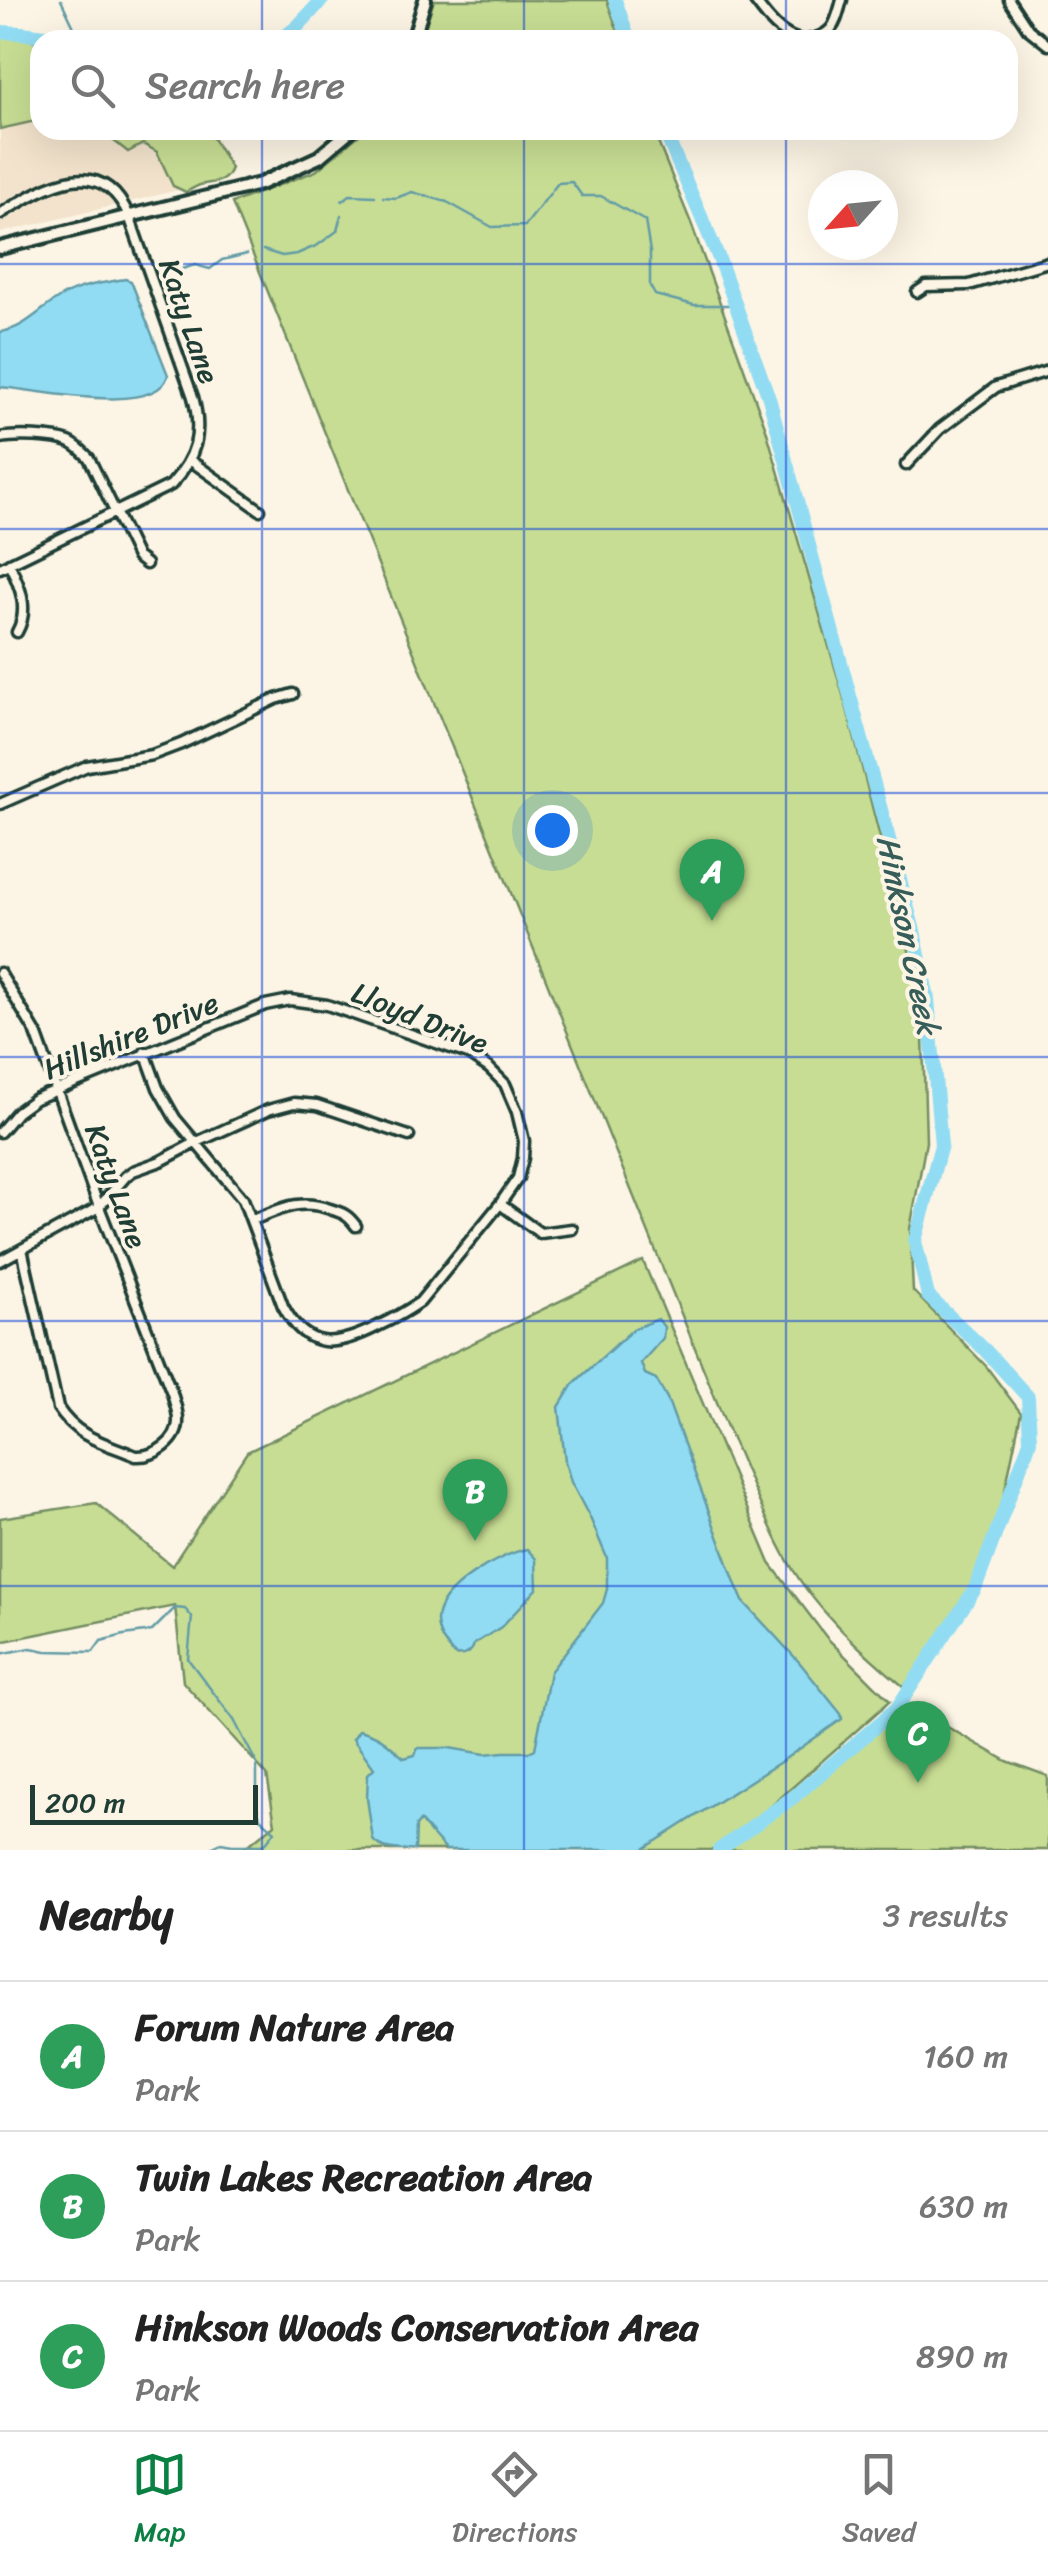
<!DOCTYPE html>
<html lang="en">
<head>
<meta charset="utf-8">
<style>
	body { margin:0; font-family:Sriracha,sans-serif; background:#f6f6f6; color:#222 }
	.compass { position:absolute; left:808px; top:170px; width:90px; height:90px; border-radius:50%; background:#fff; box-shadow:0 10px 40px #0002; rotate:243deg }
	.scale { position:absolute; left:30px; bottom:25px; width:228px; box-sizing:border-box; padding-left:10px; border:5px solid #1f3d34; border-top:0; font-size:28px; line-height:35px; white-space:nowrap; color:#1f3d34; -webkit-text-stroke:8px #fcf5e5; paint-order:stroke }
	.you { position:absolute; left:552px; top:830px; width:35px; height:35px; margin:-25px; border:8px solid #fff; border-radius:50%; background:#1a73e8; box-shadow:0 0 0 15px #1a73e833 }
	.badge { display:grid; place-items:center; width:65px; height:65px; border-radius:50%; background:#0b8043; color:#fff; font-size:32px; font-weight:700 }
	.pin { position:absolute; translate:-50% -82px; filter:drop-shadow(0 2px 5px #0008) }
	.pin::after { content:''; position:absolute; top:52px; width:35px; height:30px; background:inherit; clip-path:polygon(0 0,100% 0,50% 100%) }
	.list { margin:0; padding:0; list-style:none }
	h2 { display:flex; justify-content:space-between; align-items:center; height:130px; margin:0; padding:0 40px; font-size:42px }
	h2 small { font-size:32px; font-weight:400; color:#767676 }
	.list li { display:grid; grid-template-columns:65px 1fr auto; gap:30px; align-items:center; box-sizing:border-box; height:150px; padding:0 40px; border-top:2px solid #e0e0e0 }
	.list b { display:block; font-size:38px; white-space:nowrap }
	.list p { margin:0; font-size:32px; white-space:nowrap; color:#767676 }
	.list em { font-size:32px; font-style:normal; color:#767676 }
	.icon { flex:none; width:55px; height:55px; fill:none; stroke:currentColor; stroke-width:2; stroke-linecap:round; stroke-linejoin:round }
	.map { position:relative; flex:none; width:1048px; height:1850px; overflow:hidden }
	.search { position:absolute; background:#fff; box-shadow:0 10px 40px #0002; left:30px; right:30px; top:30px; height:110px; display:flex; align-items:center; gap:25px; box-sizing:border-box; padding:0 35px; border-radius:30px; color:#767676; font-size:38px }
	.sheet { height:580px; background:#fff }
	nav { display:flex; justify-content:space-around; align-items:center; box-sizing:border-box; height:140px; border-top:2px solid #e0e0e0; background:#fff; font-size:28px; color:#767676 }
	nav a { display:grid; justify-items:center; gap:5px }
	nav .on { color:#0b8043 }
	.map>svg:first-child { display:block }
	.built { fill:#f3e3cc }
	.green { fill:#c7dd93; stroke:#738d64; stroke-width:2.5 }
	.water { fill:#92dcf3; stroke:#649ca7; stroke-width:2.5 }
	.lines { fill:none; stroke-linecap:round; stroke-linejoin:round }
	.stream { stroke:#649ca7; stroke-width:2.5 }
	.river { stroke:#92dcf3; stroke-width:14 }
	.minor-casing { stroke:#1f3d34; stroke-width:15 }
	.tertiary-casing { stroke:#1f3d34; stroke-width:18 }
	.minor { stroke:#fcf5e5; stroke-width:8 }
	.tertiary { stroke:#fcf5e5; stroke-width:10 }
	.grid { fill:none; stroke:#1d4ed8; stroke-width:2.5; stroke-opacity:0.55 }
	.labels { text-anchor:middle; dominant-baseline:central; stroke-width:8; stroke-linejoin:round; paint-order:stroke }
	.street-label { font-size:30px; fill:#1f3d34; stroke:#fcf5e5 }
	.water-label { font-size:32px; font-style:italic; fill:#365d5a; stroke:#fcf5e5 }
</style>
</head>
<body>
<div class="map">
<svg width="1048" height="1850" viewBox="0 0 1048 1850">
	<rect width="100%" height="100%" fill="#fcf5e5"/>
	<filter id="ink" filterUnits="userSpaceOnUse"><feTurbulence type="fractalNoise" baseFrequency=".01" numOctaves="2"/><feDisplacementMap in="SourceGraphic" scale="20" xChannelSelector="R" yChannelSelector="G"/><feConvolveMatrix kernelMatrix="1 2 1 2 8 2 1 2 1" color-interpolation-filters="sRGB"/></filter>
	<g filter="url(#ink)">
		<path class="built" d="M40,114V130H116L172,163L187,188L0,233V124Z"/>
		<path class="green" d="M434,0H607L621,40H421Z
			M0,36H21L40,43V120L0,129Z
			M100,130H208L231,168C225,185 214,181 200,185C195,187 190,190 186,192L173,186L157,152L143,144L128,152Z
			M365,130H653L691,223L766,429L847,709L922,1001L926,1142L910,1229L913,1291L986,1366L1021,1413L1003,1500L968,1599L904,1687C859,1649 812,1607 784,1554C763,1515 747,1472 729,1432L232,203L316,171Z
			M643,1261L770,1563L827,1638L890,1701L744,1830L795,1796L897,1708L906,1713L921,1712L1007,1761L1048,1776V1850H242L275,1824L267,1775L183,1682L175,1606L0,1642V1518L96,1503L172,1566L247,1452Z"/>
		<path class="water" d="M125,279L131,281L168,375C158,418 32,389 0,387V332C25,329 41,308 62,296C81,285 103,283 125,279Z
			M658,1319L664,1327L663,1338L641,1363L645,1374L656,1379L667,1398L736,1585L743,1601L800,1663L841,1714L842,1719L782,1761L642,1850H446L420,1821L416,1826L415,1850C400,1850 380,1850 373,1840L367,1798L368,1774L374,1768L353,1739L359,1730C382,1736 387,1743 404,1758L415,1755L418,1748H449L485,1754L503,1752H529L535,1749L550,1672L603,1603L607,1589V1558L591,1520L571,1482L565,1461L559,1407L573,1384L633,1329Z
			M527,1549L536,1559L537,1589L501,1627L474,1644C472,1653 464,1657 455,1655C446,1646 437,1635 437,1620C438,1588 500,1554 527,1549Z"/>
		<g class="lines">
			<path class="stream" d="M61,0L80,40
				M383,197L396,198L412,192L447,202L492,227L525,226L558,183L572,182L582,196H601L645,221L650,252V286L655,295L694,305H736
				M342,201L350,195L375,196
				M263,250L282,256L297,254L318,245L337,231L341,215
				M182,269L195,265L210,269L222,260L247,254
				M0,1654L31,1648L46,1651L93,1652L101,1641L124,1635L152,1631L175,1608L185,1609L192,1617L188,1659L234,1720L257,1764V1806L260,1818L275,1831L264,1845H232L221,1843L213,1847V1850"/>
			<path class="river" d="M615,0L629,40
				M0,32L22,33L75,40
				M280,40L297,27L322,0
				M664,130L718,256L769,398L914,931L928,999L941,1145L915,1241L928,1296L985,1350L1028,1397L1030,1441L975,1589L897,1708L795,1796L719,1850"/>
			<g class="minor-casing">
				<path id="minor" d="M754,0C766,16 780,36 801,40
					M1009,0L1028,29L1048,45
					M808,40C835,34 835,24 842,0
					M0,214C43,188 100,150 129,216L193,397C203,434 196,457 171,485L0,568
					M917,292L926,286L969,285L1048,262
					M0,438C17,435 53,436 69,442C77,445 83,452 89,458L137,557L146,564
					M191,461L260,510
					M906,465L940,429L996,387L1048,371
					M9,563C20,586 30,609 17,632
					M0,804L87,766L152,755L181,744L276,699L293,694
					M0,973L36,1033L99,1207L172,1393C174,1401 178,1411 178,1420C179,1441 155,1457 136,1456C105,1443 77,1438 58,1408L22,1249
					M0,1132L17,1112L35,1099L265,1005L290,1000L327,1005L468,1054L489,1068L505,1084L517,1112L524,1141L523,1158L518,1178L500,1204L420,1302C407,1311 393,1319 378,1326C337,1347 307,1352 283,1306L243,1199L175,1118L158,1088L145,1052
					M500,1204L540,1233L572,1229
					M252,1220C281,1209 299,1198 330,1209C343,1213 348,1215 356,1226
					M0,1261L99,1207L126,1176L133,1171L161,1161L195,1143L268,1110L294,1103L317,1105L409,1136"/>
			</g>
			<g class="tertiary-casing">
				<path id="tertiary" d="M413,40L425,0
					M0,248L260,184L319,157L351,130"/>
			</g>
			<use href="#minor" class="minor"/>
			<use href="#tertiary" class="tertiary"/>
		</g>
	</g>
	<path class="grid" d="M262,0V40M524,0V40M786,0V40M262,130V1850M524,130V1850M786,130V1850M0,264H1048M0,529H1048M0,793H1048M0,1057H1048M0,1321H1048M0,1586H1048"/>
	<g class="labels">
		<g class="street-label">
			<text transform="translate(189 321) rotate(71)">Katy Lane</text>
			<text transform="translate(420 1018) rotate(22)">Lloyd Drive</text>
			<text transform="translate(131 1036) rotate(-22)">Hillshire Drive</text>
			<text transform="translate(116 1186) rotate(70)">Katy Lane</text>
		</g>
		<g class="water-label">
			<text transform="translate(908 935) rotate(78)">Hinkson Creek</text>
		</g>
	</g>
</svg>
<svg class="compass" viewBox="-18 -18 36 36"><path d="M0-13l5 13h-10z" fill="#e53935"/><path d="M0 13l5-13h-10z" fill="#767676"/></svg>
<div class="scale">200 m</div>
<div class="you"></div>
<div class="pin badge" style="left:712px;top:921px;background:#2e9e5b">A</div>
<div class="pin badge" style="left:475px;top:1541px;background:#2e9e5b">B</div>
<div class="pin badge" style="left:918px;top:1783px;background:#2e9e5b">C</div>
<div class="search"><svg class="icon" aria-label="search" viewBox="0 0 24 24"><circle cx="10" cy="10" r="6"/><path d="M15 15l6 6"/></svg>Search here</div>
</div>
<section class="sheet">
<h2>Nearby<small>3 results</small></h2>
<ul class="list">
<li><span class="badge" style="background:#2e9e5b">A</span><div><b>Forum Nature Area</b><p>Park</p></div><em>160 m</em></li>
<li><span class="badge" style="background:#2e9e5b">B</span><div><b>Twin Lakes Recreation Area</b><p>Park</p></div><em>630 m</em></li>
<li><span class="badge" style="background:#2e9e5b">C</span><div><b>Hinkson Woods Conservation Area</b><p>Park</p></div><em>890 m</em></li>
</ul>
</section>
<nav>
<a class="on"><svg class="icon" aria-label="map" viewBox="0 0 24 24"><path d="M3 6l6-2 6 2 6-2v14l-6 2-6-2-6 2zM9 4v14M15 6v14"/></svg>Map</a>
<a><svg class="icon" aria-label="directions" viewBox="0 0 24 24"><path d="M12 3l9 9-9 9-9-9zM9 14v-3h6M13 9l2 2-2 2"/></svg>Directions</a>
<a><svg class="icon" aria-label="saved" viewBox="0 0 24 24"><path d="M7 4h10v16l-5-4-5 4z"/></svg>Saved</a>
</nav>
</body>
</html>
